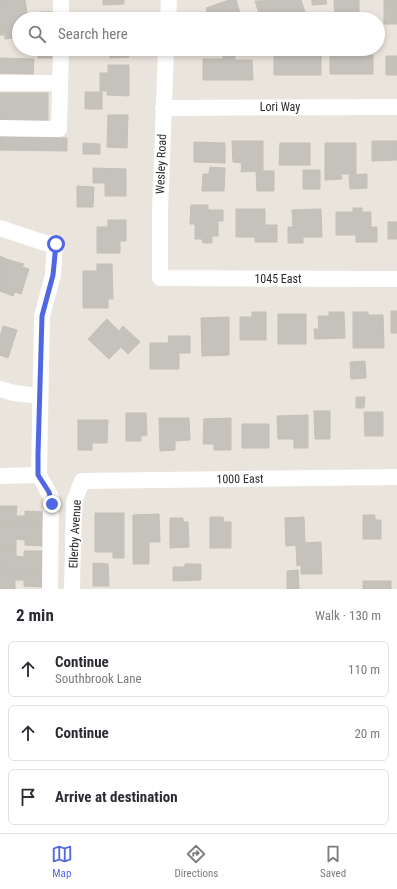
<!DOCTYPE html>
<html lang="en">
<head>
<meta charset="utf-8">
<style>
	body { margin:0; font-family:"Roboto Condensed",sans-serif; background:#f2f2f3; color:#2b2b33 }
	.stop { position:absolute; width:12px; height:12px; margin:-9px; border:3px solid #5067e3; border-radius:50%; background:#fff }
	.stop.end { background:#5067e3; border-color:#fff; box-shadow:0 1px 4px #0008 }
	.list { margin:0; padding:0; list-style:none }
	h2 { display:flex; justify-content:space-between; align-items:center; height:52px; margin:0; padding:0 16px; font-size:17px }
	h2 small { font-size:13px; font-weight:400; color:#7c7c81 }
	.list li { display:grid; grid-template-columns:26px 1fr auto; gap:12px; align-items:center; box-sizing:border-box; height:56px; margin:0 8px 8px; padding:0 8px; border:1px solid #e1e1e2; border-radius:6px }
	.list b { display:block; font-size:15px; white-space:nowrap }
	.list p { margin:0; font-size:13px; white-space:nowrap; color:#7c7c81 }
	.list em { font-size:13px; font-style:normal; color:#7c7c81 }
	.icon { flex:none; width:22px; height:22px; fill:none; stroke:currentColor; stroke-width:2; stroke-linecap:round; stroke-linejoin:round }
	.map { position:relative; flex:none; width:397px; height:589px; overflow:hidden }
	.search { position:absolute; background:#fff; box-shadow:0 2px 6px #0003; left:12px; right:12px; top:12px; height:44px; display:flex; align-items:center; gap:10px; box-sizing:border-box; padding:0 14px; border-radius:22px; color:#7c7c81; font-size:15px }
	.sheet { height:244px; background:#fff }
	nav { display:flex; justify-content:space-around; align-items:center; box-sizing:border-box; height:56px; border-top:1px solid #e1e1e2; background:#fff; font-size:11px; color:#7c7c81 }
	nav a { display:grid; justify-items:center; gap:2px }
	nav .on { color:#5067e3 }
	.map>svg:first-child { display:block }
	.building { fill:#c5c2bb; stroke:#c4c0b6 }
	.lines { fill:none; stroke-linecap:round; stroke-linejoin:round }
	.minor { stroke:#fff; stroke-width:16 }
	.route { stroke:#5067e3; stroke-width:5 }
	.labels { text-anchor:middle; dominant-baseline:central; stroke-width:4; stroke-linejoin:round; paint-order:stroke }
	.street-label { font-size:12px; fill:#292929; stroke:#fff }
</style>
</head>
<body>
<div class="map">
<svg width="397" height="589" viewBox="0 0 397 589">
	<rect width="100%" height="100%" fill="#e9e4dc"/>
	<path class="building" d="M0,0H25L28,19H19V37L5,39V35H0Z
		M103,0H124V4L103,5Z
		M229,0H236L241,16L233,19H209L206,8Z
		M301,0L305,12L284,19H261L255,1Z
		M312,0H326L327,4L312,5Z
		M334,0H359V19H335Z
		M384,0H397V24H384Z
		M39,12H53L52,19H38Z
		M127,15L128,19H108V16Z
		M378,26H381L380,43H378Z
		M38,49H52V58H38Z
		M110,49H129V57L110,58Z
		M223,49H235V60H252L253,80H203V59H223Z
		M274,55H321V75H274Z
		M330,55H373V74H330Z
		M386,56H397V75H386Z
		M0,58L34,59L33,74L0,73Z
		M108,65H129V96L107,95V91H100V73H108Z
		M85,92H102V109H85Z
		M0,93H48V121L0,120Z
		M108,115H128L127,148L107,147Z
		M0,137L67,138V151L0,150Z
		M232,141H263V171H274V191H257L256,171L241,172L242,163L233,162Z
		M372,141H397V160L372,161Z
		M194,142L225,143V163L194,162Z
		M83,143L100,144V154H83Z
		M280,143H310V165H279Z
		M325,143H356V174H341L342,179L325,180Z
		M210,167L225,168L224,191H202L203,174H209Z
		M93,168L126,169V196H105V183H93Z
		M303,170H320V189H303Z
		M367,174V188L350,189L349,175Z
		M77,186L94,187L93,207H77Z
		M191,205H208V210H223V221H218V236H212V243H203L202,239H195V224H190Z
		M353,208H362V212H371V227H377V242H356V235H336V212H353Z
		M236,209H265V225H277V242H255V237H236Z
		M321,209L322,237H303V243H288V227H293L292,210Z
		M108,220H126V241H120V253H97V227H108Z
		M388,222H397V239H388Z
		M0,256L9,260L0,288Z
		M9,260L24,264L22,267L29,269L21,294L15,292L13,296L0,291Z
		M97,264H112L113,299H108V308H83V271H97Z
		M391,311H397V333H391Z
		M252,312H266V340H240V317H252Z
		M329,312H344L345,338L315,339L314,329H319L318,316H329Z
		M353,312H368V315H383L384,348H353Z
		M278,314H306V344H278Z
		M229,317V355L202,356L201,318Z
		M107,319L119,331L123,326L140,342L128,354L121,347L109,359L88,339Z
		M3,326L17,330L8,358L0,355V337Z
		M169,336H190V353H179V369H150V343H168Z
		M365,361L366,378L351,379L350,362Z
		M356,397H365L364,408H356Z
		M314,411H330V439H315Z
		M364,412H383V436H365Z
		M126,413H146L147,435L141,436V441H126Z
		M308,415V448H294V439H278L277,416Z
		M159,418H189L190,440L175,441V450L160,451Z
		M231,418V450H214V444H203L204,419Z
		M78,420H108L107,443H92V450H78Z
		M242,424H269V448H242Z
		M0,506H17L16,516H25V511L43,512L42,528L0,527Z
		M95,513H124V558H113V552H95Z
		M159,514L160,542H149V564H133V515Z
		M363,515H375V520H381V539H363Z
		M210,517H223L224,522H231V548H210Z
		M304,517L305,543L321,542L322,574H301V565L297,566L296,545L286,546L285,518Z
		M170,518H183V522H188L189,547L170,548Z
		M0,527L42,528V546L25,545V540L16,539V548L0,547Z
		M0,547L16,548V556L24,557V551H42V568H0Z
		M93,563L108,564L109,586H93Z
		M185,564H201V580L173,581V567H185Z
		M0,568H42V587L24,586V580H15V589H0Z
		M298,570L299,589H287V571Z
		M363,581H391V589H363Z"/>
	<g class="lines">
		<path class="minor" d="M61,19V3
			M168,19L169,0
			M166,49L160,212V278L397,279
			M0,83H60
			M163,108L397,107
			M0,128L59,129L61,49
			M0,228L45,243H55L53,275L42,316L39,475
			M0,389L14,393L40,396
			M39,475L51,497L50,589
			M0,476L39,475
			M72,589L74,502L82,481L397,477"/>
	</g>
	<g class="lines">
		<path class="route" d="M52,504L49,492L38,475V454L42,316L53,275L56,244"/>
	</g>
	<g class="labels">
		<g class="street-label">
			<text x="280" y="107">Lori Way</text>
			<text transform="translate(161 164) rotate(-88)">Wesley Road</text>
			<text x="278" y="279">1045 East</text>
			<text transform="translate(240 479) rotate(-1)">1000 East</text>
			<text transform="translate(75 534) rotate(-87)">Ellerby Avenue</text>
		</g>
	</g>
</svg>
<div class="stop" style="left:56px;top:244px"></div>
<div class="stop end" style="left:52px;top:504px"></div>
<div class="search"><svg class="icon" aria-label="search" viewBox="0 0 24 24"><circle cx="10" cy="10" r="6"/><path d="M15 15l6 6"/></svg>Search here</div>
</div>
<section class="sheet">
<h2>2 min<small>Walk · 130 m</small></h2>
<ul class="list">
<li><svg class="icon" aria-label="ahead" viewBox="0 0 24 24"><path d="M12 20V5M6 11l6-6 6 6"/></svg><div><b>Continue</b><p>Southbrook Lane</p></div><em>110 m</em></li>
<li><svg class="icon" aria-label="ahead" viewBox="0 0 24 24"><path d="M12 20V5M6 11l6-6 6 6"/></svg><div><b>Continue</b></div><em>20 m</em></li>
<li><svg class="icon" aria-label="arrive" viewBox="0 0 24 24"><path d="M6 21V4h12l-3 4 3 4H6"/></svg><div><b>Arrive at destination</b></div></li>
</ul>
</section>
<nav>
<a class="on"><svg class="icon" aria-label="map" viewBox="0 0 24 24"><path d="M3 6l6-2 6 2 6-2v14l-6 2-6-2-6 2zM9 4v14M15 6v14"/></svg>Map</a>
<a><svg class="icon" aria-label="directions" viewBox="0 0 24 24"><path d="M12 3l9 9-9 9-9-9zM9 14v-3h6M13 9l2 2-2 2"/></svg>Directions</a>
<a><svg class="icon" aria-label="saved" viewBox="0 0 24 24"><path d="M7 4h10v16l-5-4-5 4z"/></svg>Saved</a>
</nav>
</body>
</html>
